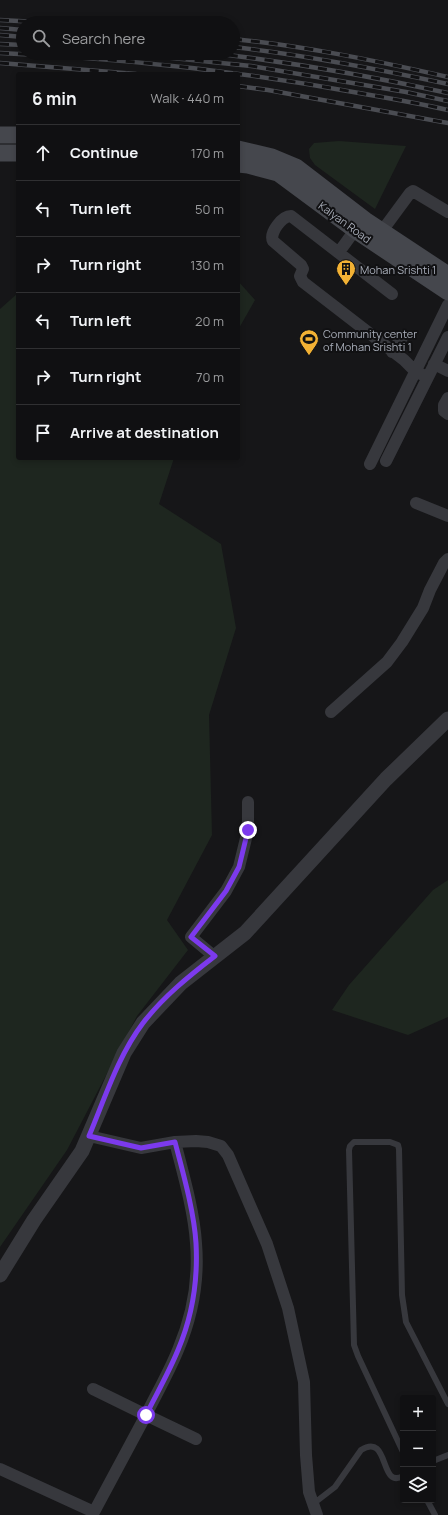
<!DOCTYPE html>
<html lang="en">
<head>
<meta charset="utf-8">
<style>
	body { margin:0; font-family:Manrope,sans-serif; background:#1e1e20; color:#f1f3f6 }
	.controls { position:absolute; right:12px; bottom:12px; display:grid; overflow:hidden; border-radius:4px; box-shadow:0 2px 6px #0003 }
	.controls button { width:36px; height:36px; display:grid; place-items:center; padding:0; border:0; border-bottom:1px solid #303032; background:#101012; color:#f1f3f6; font:20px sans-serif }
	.stop { position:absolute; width:12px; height:12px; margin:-9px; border:3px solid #7c3aed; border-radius:50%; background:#fff }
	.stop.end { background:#7c3aed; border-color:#fff; box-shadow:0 1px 4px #0008 }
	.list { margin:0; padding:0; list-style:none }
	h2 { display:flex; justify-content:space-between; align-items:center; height:52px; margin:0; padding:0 16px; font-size:17px }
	h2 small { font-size:13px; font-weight:400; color:#9c9d9f }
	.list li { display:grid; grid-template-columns:26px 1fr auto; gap:12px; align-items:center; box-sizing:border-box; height:56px; padding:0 16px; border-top:1px solid #303032 }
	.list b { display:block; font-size:15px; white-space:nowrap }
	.list em { font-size:13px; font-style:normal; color:#9c9d9f }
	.icon { flex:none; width:22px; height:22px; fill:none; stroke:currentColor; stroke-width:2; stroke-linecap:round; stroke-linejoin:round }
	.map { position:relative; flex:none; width:448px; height:1515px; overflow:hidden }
	.search { position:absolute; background:#101012; box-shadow:0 2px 6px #0003; left:16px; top:16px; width:224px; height:44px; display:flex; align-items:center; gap:10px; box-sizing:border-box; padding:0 14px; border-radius:22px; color:#9c9d9f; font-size:15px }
	.panel { position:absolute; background:#101012; box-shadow:0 2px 6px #0003; left:16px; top:72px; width:224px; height:388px; border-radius:4px }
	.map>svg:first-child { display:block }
	.green { fill:#1e261f }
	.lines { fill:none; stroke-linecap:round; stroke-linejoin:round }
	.service { stroke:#37383d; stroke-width:6 }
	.minor { stroke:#37383d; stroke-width:12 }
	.tertiary { stroke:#37383d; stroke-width:15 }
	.secondary { stroke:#45474d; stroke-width:17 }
	.rail-casing { stroke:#4a4c52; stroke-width:4.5 }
	.rail { stroke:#111113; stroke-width:3; stroke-dasharray:9; stroke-linecap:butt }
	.route { stroke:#7c3aed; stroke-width:5 }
	.labels { text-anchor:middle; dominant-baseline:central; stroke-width:4; stroke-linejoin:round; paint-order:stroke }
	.street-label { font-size:11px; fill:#a8adb8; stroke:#111113 }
	.poi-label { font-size:11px; fill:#a8adb8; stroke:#111113; text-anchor:start }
</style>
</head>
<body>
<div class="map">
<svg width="448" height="1515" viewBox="0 0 448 1515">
	<rect width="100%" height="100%" fill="#161618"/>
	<path class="green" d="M339,141L406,146L375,209L315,165L310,158L309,149L314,143Z
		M238,281L255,300L238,330Z
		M18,293V458H174L159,504L221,544L236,628L209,715L212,835L167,920L188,950L137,1016L67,1150L0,1247V309Z
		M448,880V1017L408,1035L332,1010L349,985L433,890Z"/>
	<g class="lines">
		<path class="service" d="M403,1452L358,1356L354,1345L349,1150L350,1146L354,1142H390L398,1145L399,1149L402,1295L406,1322L448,1404
			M433,1461L448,1455
			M427,1500L435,1515
			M313,1504L335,1487L361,1450C390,1432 379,1490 403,1476"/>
		<path class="minor" d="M382,231L410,193L413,191L448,212
			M339,252L355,230
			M392,294L291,216C282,216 269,233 273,241L301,265L303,269L300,276L303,282L404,360L416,372L428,377
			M392,352L403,336
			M434,364L448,371
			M448,398L444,405V411L448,414
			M386,461L448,337
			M370,464L448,305
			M416,503L448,516
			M331,712L387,662L402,642L423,608L430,590L444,563L448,559
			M215,957L191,937L226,891L239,867L248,830V802
			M89,1136L141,1148L175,1142L196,1141L208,1142L221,1146L228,1155L267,1244L288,1308L304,1382L306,1455L309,1492L317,1515
			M175,1142C183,1173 194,1211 196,1243C199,1279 192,1317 178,1350C169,1372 157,1393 146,1415L196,1439
			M0,1469L94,1512L146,1415L93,1389"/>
		<path class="tertiary" d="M0,1275L34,1220L82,1151L124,1053L143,1023L181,983L245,933L386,779L448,719"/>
		<path class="secondary" d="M0,135H18
			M238,149L272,157L296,167L365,220L448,275
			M0,153H18
			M238,164L248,165L278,173L355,230L448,292"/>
		<g class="rail-casing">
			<path id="rail" d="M0,20L56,23
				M0,28L23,30
				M0,35L23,37
				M233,39C305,46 377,61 448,77
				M0,44L23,45
				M233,47C305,55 377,69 448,84
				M0,53C120,58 240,71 359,93C388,98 418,103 448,110
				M123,53L251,66L406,92L448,101
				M211,53C290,62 370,76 448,93
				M0,63L136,74
				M238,86L268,90L448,123"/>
		</g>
		<use href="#rail" class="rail"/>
	</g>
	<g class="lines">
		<path class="route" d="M146,1415C157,1393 169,1372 178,1350C192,1317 198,1279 196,1243C194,1211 183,1173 175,1142L141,1148L89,1136C105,1098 118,1056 143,1023C163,997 189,976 215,956L191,937L226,891L239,867L248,830"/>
	</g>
	<defs>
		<g id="building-pin" transform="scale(1)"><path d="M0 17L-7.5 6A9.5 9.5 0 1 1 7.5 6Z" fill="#f2b134" stroke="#111113"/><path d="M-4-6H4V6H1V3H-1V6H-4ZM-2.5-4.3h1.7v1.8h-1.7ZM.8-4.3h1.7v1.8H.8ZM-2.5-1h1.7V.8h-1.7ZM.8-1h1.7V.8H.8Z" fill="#111"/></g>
		<g id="stadium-pin" transform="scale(1)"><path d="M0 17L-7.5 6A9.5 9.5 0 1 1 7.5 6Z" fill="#f2b134" stroke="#111113"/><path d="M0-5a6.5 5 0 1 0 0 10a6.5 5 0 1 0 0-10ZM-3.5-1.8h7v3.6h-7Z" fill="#111"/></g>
	</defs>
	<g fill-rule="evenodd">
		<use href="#building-pin" x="346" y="269"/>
		<use href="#stadium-pin" x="309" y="339"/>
	</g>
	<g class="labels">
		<g class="street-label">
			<text transform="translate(345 222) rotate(36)">Kalyan Road</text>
		</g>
		<g class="poi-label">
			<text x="360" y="269">Mohan Srishti 1</text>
			<text x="323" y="333">Community center<tspan x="323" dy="13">of Mohan Srishti 1</tspan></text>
		</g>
	</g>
</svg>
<div class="controls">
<button>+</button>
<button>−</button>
<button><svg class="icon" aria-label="layers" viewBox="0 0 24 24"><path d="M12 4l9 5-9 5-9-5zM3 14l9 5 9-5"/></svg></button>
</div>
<div class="stop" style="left:146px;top:1415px"></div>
<div class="stop end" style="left:248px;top:830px"></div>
<div class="search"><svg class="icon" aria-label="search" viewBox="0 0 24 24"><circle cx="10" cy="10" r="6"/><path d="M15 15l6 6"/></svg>Search here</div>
<section class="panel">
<h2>6 min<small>Walk · 440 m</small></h2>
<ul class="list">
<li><svg class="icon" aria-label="ahead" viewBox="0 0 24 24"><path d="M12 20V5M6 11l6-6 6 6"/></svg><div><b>Continue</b></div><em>170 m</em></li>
<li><svg class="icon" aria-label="left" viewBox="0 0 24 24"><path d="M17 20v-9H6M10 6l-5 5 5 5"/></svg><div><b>Turn left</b></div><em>50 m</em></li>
<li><svg class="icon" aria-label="right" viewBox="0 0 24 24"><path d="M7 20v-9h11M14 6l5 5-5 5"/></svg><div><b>Turn right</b></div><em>130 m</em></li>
<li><svg class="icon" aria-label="left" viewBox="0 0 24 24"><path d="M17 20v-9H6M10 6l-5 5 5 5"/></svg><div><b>Turn left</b></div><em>20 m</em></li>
<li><svg class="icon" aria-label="right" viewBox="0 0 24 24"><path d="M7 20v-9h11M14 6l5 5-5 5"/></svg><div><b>Turn right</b></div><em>70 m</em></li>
<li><svg class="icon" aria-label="arrive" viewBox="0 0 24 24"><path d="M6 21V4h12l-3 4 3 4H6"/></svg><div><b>Arrive at destination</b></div></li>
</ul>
</section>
</div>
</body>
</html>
